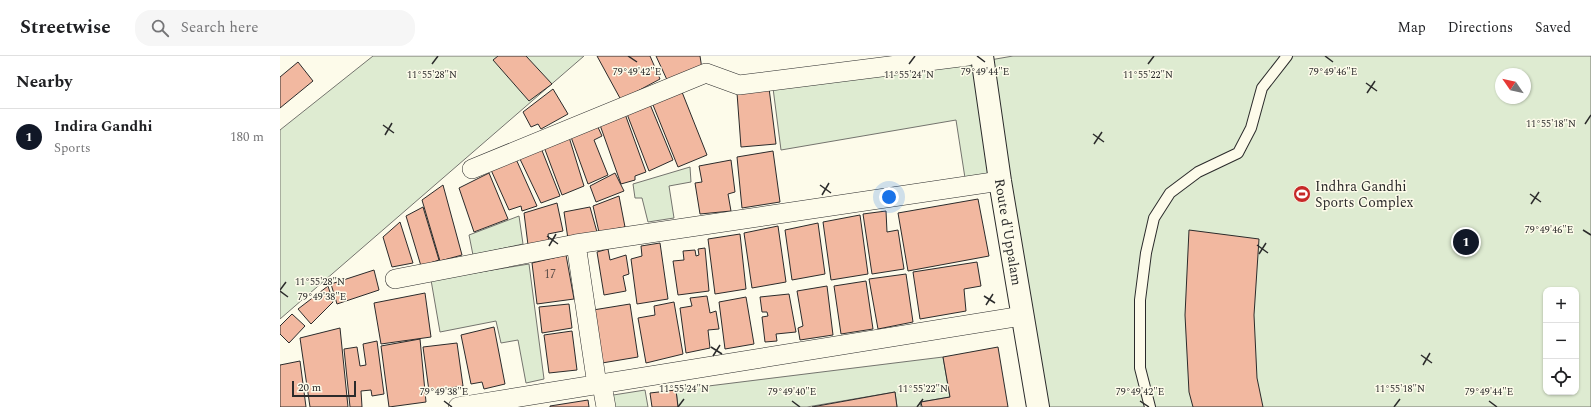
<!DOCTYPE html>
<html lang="en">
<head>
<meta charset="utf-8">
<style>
	body { margin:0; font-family:Spectral,serif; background:#f6f6f6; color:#202124 }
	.controls { position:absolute; right:12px; bottom:12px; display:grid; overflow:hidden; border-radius:8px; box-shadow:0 1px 3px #0004 }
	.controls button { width:36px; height:36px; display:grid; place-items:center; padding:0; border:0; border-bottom:1px solid #e0e0e0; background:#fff; color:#202124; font:20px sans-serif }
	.compass { position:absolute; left:1215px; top:12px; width:36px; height:36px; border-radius:50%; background:#fff; box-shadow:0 1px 3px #0004; rotate:304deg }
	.scale { position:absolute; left:12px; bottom:10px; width:64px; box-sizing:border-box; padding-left:4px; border:2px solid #2b2b2b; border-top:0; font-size:11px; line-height:14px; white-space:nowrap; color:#2b2b2b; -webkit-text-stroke:3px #fdfbea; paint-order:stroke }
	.you { position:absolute; left:609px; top:141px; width:14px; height:14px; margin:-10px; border:3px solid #fff; border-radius:50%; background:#1a73e8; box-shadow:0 0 0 6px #1a73e833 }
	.badge { display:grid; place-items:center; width:26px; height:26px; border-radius:50%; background:#111827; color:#fff; font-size:13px; font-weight:700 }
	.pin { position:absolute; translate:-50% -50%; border:2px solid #fff; box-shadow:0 1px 4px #0006 }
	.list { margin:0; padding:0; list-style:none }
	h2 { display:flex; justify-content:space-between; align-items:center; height:52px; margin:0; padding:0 16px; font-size:17px }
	h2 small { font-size:13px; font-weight:400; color:#757577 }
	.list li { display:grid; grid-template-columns:26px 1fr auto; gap:12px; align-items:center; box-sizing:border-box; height:56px; padding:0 16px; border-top:1px solid #e0e0e0 }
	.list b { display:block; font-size:15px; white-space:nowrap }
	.list p { margin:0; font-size:13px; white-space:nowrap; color:#757577 }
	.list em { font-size:13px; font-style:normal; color:#757577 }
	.icon { flex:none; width:22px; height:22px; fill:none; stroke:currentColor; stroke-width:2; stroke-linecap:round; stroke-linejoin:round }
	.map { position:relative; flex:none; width:1311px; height:351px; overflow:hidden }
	header { display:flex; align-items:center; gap:24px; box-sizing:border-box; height:56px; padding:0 20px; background:#fff; border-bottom:1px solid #e0e0e0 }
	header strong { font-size:19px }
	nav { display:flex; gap:22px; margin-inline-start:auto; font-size:14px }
	.search { width:280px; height:36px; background:#f6f6f6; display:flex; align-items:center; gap:10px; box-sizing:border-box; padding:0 14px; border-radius:16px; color:#757577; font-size:15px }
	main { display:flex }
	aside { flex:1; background:#fff }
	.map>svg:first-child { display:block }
	.green { fill:#deebd1; stroke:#74746e; fill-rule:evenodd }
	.building { fill:#f2b8a0; stroke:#2b2b2b }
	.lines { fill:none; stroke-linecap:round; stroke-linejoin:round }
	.service-casing { stroke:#2b2b2b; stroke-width:12 }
	.minor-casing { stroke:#2b2b2b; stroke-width:20 }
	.secondary-casing { stroke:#2b2b2b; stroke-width:24 }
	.service { stroke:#fdfbea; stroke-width:10 }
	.minor { stroke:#fdfbea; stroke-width:19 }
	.secondary { stroke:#fdfbea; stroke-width:22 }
	.ticks { fill:none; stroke:#2b2b2b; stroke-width:1.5 }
	.labels { text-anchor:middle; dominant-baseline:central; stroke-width:3; stroke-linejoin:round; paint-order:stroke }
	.number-label { font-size:12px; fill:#5d4e48 }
	.poi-label { font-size:14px; fill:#2b2b2b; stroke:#fdfbea; text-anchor:start }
	.street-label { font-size:14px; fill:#2b2b2b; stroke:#fdfbea }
	.ticks-label { font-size:10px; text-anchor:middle; fill:#2b2b2b; stroke:#fdfbea; stroke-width:3; stroke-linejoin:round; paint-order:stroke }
</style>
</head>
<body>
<header>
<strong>Streetwise</strong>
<div class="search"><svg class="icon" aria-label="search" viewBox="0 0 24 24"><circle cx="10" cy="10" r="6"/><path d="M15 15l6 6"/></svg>Search here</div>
<nav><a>Map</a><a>Directions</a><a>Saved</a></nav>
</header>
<main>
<aside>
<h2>Nearby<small></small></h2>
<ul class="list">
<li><span class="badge">1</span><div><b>Indira Gandhi</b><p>Sports</p></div><em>180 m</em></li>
</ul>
</aside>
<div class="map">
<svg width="1311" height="351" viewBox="0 0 1311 351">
	<rect width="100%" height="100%" fill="#fdfbea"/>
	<path class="green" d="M93,0H304L0,263V74Z
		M733,0H1311V351H767L710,4ZM1221,18H1245V42H1221ZM1266,234H1296V336H1266Z
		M696,7L712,117L685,122L676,64L501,94L493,32Z
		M410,111L411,126L389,130L394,162L368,166L362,142H355L353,128Z
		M239,160L243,188L193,199L189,179Z
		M249,208L264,323L246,327L238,284L221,287L216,265L160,276L151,224Z
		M663,301L670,341L640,346L641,351H617L615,336L527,351H398L396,334Z
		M365,334L368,351H329L327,340Z"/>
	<path class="building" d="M218,0H246L272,28L249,45L213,4Z
		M317,0H370L380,23L341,44Z
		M376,0H420L422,13L388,26Z
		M18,6L33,25L0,52V21Z
		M400,31L427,99L398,111L371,44Z
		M489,32L496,88L461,91L457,37Z
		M273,33L288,58L261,73L258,68L251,71L243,56Z
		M369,46L393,104L369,115L347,58Z
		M345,58L366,116L355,120V124L341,128L320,69Z
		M317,69L322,80L314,84L328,119L308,128L291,81Z
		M289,81L304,130L282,139L264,91Z
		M261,92L280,140L261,147L239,101Z
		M493,95L500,146L462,152L457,101Z
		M236,103L257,150L242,155L241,150L229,154L211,114Z
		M451,104L455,136L448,138L451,155L420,158L415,127L422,126L419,110Z
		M209,117L228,163L194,176L179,132Z
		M335,117L344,135L316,146L310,130Z
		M163,129L182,199L160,205L142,144Z
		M339,140L345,171L319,176L313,150Z
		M698,143L709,200L628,215L618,157Z
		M277,147L283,175L268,178L269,186L248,189L244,157Z
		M143,151L159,204L141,210L126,160Z
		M310,151L317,176L288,183L284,156Z
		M606,155L607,176L618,174L624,213L592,218L583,158Z
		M580,159L588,218L551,224L543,166Z
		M120,166L133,207L112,211L103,181Z
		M538,167L545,218L512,224L505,174Z
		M498,170L506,226L472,232L464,177Z
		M909,174L979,183L974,259L977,322L983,351H913L909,336L905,259Z
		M460,178L466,233L435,238L428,183Z
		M380,187L388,243L357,248L351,203L362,200L361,190Z
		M425,192L429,235L398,239L393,205L404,204L403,195L415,194L416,200L419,199L418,193Z
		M328,193L330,204L346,199L349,218L343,220L346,235L324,239L317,196Z
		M286,199L294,243L257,248L252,207Z
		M697,206L701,230L684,233L686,255L640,263L633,216Z
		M94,214L99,234L57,248L51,228Z
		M626,218L633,266L598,273L589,223Z
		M586,225L593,273L561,278L554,230Z
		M48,230L53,246L31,268L18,253Z
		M547,230L553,279L520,284L518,272L523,270L517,235Z
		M145,237L151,281L101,288L94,247Z
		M509,238L516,276L496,278L497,285L485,286L482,261L488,260L487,256H482L480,241Z
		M427,240L430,257L436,255L439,273L428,274L430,292L406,297L400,252L412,250L410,242Z
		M466,241L474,288L445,293L439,246Z
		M394,246L403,298L366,307L358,262L375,259L374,250Z
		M289,248L292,272L262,277L259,251Z
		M350,248L358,301L322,307L313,254Z
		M12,258L25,270L9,287L0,278V270Z
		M214,271L225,328L204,333L202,326L191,328L181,279Z
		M60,272L68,351H30L20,282Z
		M292,275L297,314L269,317L264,279Z
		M140,283L146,346L109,351L101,290Z
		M97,285L104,338L92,340L91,334L81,335L82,351H70L64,293L77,291L80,310L86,309L83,288Z
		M177,287L183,330L149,335L143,291Z
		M718,291L728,351H642L641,346L670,341L663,301Z
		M20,305L26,351H0V309Z
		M396,334L398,351H372L370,337Z
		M615,336L617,351H532Z
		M308,344L309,351H270V350Z"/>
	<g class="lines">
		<g class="service-casing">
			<path id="service" d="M870,351L860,312V244L866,197L874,162L890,137L918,116L958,97L971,72L982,32L1007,0"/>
		</g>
		<g class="minor-casing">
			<path id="minor" d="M192,113L426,17L459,29L688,0
				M296,188L317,329
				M115,223L296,188L720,125
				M322,329L326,351
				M178,351L742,260"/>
		</g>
		<g class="secondary-casing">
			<g id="secondary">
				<path id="s1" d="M702,0L720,125L758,351"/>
			</g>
		</g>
		<use href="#service" class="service"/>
		<use href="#minor" class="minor"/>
		<use href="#secondary" class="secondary"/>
	</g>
	<path class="ticks" d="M348,0L357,6M697,0L705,6M1045,0L1053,6M152,8L158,0M629,8L635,0M868,8L874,0M1086,27L1097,35M1087,37L1095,25M1305,68L1311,59M103,69L114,77M813,78L824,86M105,79L112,67M814,88L822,76M540,129L551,137M1250,138L1261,146M542,139L549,127M1251,148L1259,136M1303,174L1311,179M267,180L278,188M977,189L988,197M269,190L276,178M979,198L986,187M0,234L6,226M0,235L8,241M704,240L715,247M706,249L713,238M431,291L442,298M1141,299L1152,307M433,300L440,289M1143,309L1150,297M164,345L172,351M512,345L520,351M860,345L869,351M1209,345L1217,351M398,351L404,343M637,351L643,343M1114,351L1120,343"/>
	<defs>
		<g id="stadium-disc" transform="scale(0.9)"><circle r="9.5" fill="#c62828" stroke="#fdfbea"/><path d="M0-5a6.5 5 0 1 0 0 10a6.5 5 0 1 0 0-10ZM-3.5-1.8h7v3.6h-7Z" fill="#fff"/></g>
	</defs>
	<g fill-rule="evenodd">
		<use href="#stadium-disc" x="1022" y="138"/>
	</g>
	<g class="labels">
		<g class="number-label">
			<text x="270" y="218">17</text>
		</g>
		<g class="poi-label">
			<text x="1035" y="130">Indhra Gandhi<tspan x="1035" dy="16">Sports Complex</tspan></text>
		</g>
		<g class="street-label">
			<text stroke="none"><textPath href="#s1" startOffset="178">Route d'Uppalam</textPath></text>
		</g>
	</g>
	<g class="ticks-label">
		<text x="357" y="19">79°49'42"E</text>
		<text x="705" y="19">79°49'44"E</text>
		<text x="1053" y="19">79°49'46"E</text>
		<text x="152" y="22">11°55'28"N</text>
		<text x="868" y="22">11°55'22"N</text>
		<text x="629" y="22">11°55'24"N</text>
		<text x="1271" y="71">11°55'18"N</text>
		<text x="1269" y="177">79°49'46"E</text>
		<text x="40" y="229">11°55'28"N</text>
		<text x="42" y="244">79°49'38"E</text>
		<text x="404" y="336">11°55'24"N</text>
		<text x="643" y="336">11°55'22"N</text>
		<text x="1120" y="336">11°55'18"N</text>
		<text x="164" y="339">79°49'38"E</text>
		<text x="512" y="339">79°49'40"E</text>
		<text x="860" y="339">79°49'42"E</text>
		<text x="1209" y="339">79°49'44"E</text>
	</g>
</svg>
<div class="controls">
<button>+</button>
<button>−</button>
<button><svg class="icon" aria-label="locate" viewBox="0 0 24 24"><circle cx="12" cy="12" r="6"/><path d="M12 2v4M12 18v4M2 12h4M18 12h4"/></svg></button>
</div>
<svg class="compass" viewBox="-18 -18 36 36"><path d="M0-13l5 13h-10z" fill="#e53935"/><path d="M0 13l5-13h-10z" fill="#757577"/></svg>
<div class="scale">20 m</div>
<div class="you"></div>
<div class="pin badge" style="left:1186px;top:186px">1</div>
</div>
</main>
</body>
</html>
